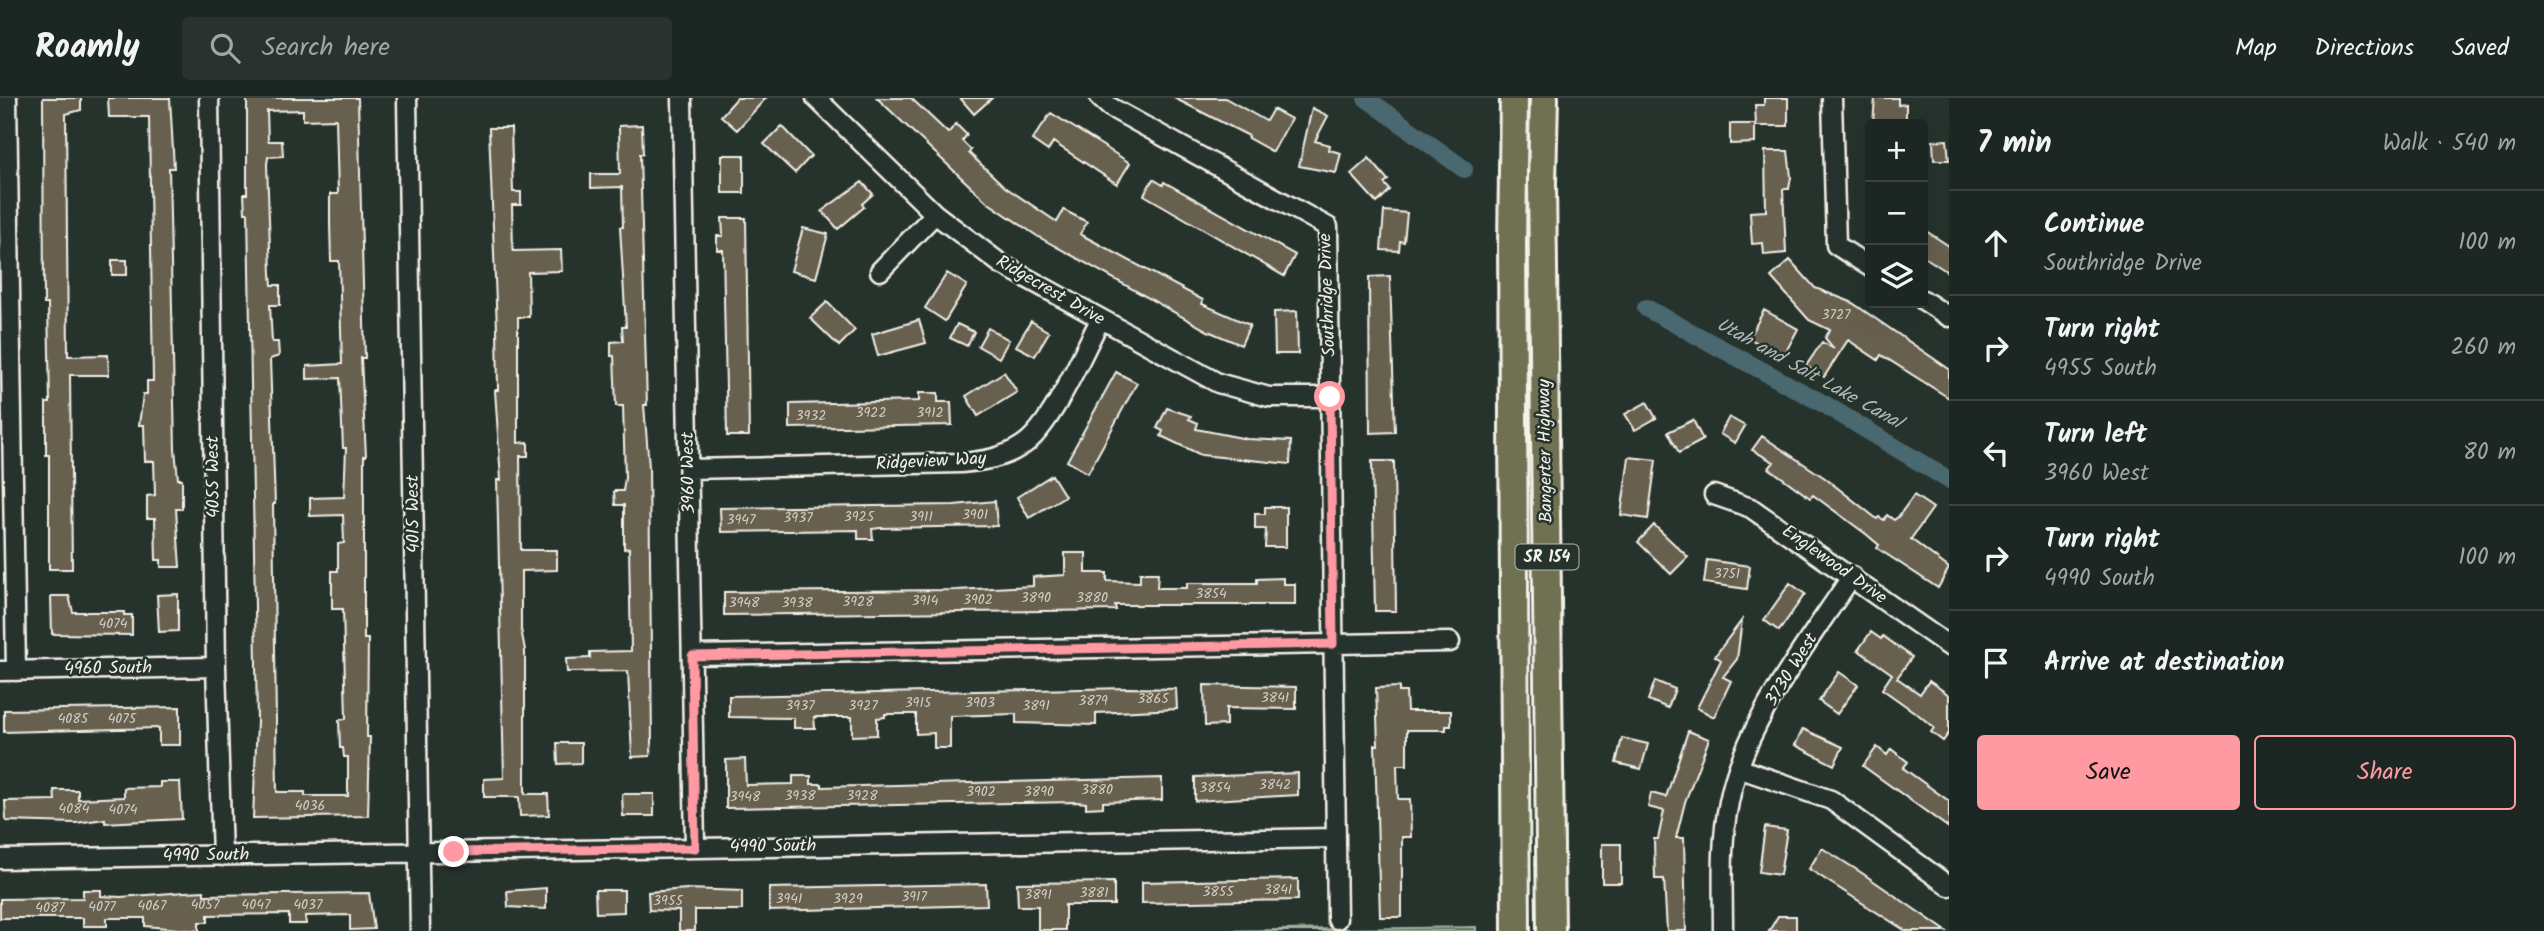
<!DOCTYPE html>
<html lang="en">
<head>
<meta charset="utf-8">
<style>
	body { margin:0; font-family:Kalam,sans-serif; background:#29322f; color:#f1f3f6 }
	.controls { position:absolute; right:21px; top:21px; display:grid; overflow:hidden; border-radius:7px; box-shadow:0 7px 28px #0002 }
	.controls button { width:63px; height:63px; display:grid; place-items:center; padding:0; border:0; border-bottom:2px solid #3a4340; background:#1c2622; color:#f1f3f6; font:35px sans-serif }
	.stop { position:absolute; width:21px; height:21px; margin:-16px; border:5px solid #ff9aa2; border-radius:50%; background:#fff }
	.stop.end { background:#ff9aa2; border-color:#fff; box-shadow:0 2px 7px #0008 }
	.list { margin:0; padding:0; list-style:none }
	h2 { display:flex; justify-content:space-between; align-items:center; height:91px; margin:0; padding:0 28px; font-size:30px }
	h2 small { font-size:23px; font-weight:400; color:#a0a5a5 }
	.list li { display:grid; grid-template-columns:46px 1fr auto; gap:21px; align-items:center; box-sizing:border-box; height:105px; padding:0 28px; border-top:2px solid #3a4340 }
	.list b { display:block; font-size:26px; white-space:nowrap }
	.list p { margin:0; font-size:23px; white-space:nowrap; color:#a0a5a5 }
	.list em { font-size:23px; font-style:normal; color:#a0a5a5 }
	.actions { display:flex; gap:14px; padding:21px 28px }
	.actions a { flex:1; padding:16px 0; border:2px solid #ff9aa2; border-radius:7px; text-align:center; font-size:24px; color:#ff9aa2 }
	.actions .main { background:#ff9aa2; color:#111 }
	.icon { flex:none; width:38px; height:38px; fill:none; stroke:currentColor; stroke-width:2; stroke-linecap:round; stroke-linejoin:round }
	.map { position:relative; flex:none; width:1949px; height:833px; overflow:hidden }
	header { display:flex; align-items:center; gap:42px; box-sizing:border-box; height:98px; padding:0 35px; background:#1c2622; border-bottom:2px solid #3a4340 }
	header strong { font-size:33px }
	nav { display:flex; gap:38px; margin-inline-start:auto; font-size:24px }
	.search { width:490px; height:63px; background:#29322f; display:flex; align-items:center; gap:18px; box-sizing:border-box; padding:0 24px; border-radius:7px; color:#a0a5a5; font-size:26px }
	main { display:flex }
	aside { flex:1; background:#1c2622 }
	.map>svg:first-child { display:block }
	.green { fill:#52715a; stroke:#a3b1a1; stroke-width:2 }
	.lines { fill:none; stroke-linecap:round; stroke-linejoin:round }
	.canal { stroke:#496870; stroke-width:18 }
	.building { fill:#676150; stroke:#f4f1e8; stroke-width:2; fill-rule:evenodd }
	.minor-casing { stroke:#f4f1e8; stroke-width:23 }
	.highway-casing { stroke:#f4f1e8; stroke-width:32 }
	.minor { stroke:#26332d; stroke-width:18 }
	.highway { stroke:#707052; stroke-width:26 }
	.route { stroke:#ff9aa2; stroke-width:9 }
	.labels { text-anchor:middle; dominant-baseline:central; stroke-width:5; stroke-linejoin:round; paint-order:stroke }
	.number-label { font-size:14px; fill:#d1cdc2 }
	.shield { fill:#26332d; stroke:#b6b8b0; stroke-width:2 }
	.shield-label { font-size:16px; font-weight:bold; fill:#f4f1e8 }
	.street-label { font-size:18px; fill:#f4f1e8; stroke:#26332d }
	.water-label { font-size:19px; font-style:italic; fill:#b0bab8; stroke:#26332d }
</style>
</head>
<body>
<header>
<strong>Roamly</strong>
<div class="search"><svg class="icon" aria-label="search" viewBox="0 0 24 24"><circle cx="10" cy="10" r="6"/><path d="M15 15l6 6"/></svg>Search here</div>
<nav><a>Map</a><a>Directions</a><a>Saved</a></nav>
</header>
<main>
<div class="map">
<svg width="1949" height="833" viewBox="0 0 1949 833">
	<rect width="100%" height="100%" fill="#26332d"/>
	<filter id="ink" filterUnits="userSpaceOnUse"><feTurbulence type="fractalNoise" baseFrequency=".0143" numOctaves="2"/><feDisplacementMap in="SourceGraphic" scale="14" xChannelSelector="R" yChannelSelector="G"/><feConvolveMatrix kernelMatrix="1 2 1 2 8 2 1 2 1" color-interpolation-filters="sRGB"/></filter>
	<g filter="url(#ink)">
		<path class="green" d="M1476,829V833H1212Z"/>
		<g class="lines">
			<path class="canal" d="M1366,0L1464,71
				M1646,210L1824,306L1949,382"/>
		</g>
		<path class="building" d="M43,0H81V12L66,16L68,258L108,257L109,277H70L72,471H49V357H46V305H50L48,206H44Z
			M108,0H170L174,70H169L175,351L178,381H182V411H176L180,469H161V462H156L155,420H147V398L155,397L154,363H145L144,327H139L143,296H147V283H153L149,19H109Z
			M247,0H358L365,260H361L366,358H364V541H368L367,639H370L368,718L253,720L257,623L248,115H245L244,96H247ZM303,12V22L336,21L338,96H330V126L331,163H339L342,266L307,268V281L340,280L343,350H346L344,399L310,400V418L343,417L344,445L338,446V473H332V511H343L346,621L339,622L340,650H343L344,659H348V698H305V694H277L273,406H275L270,261L279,258L278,244H272L270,207H280V187H272L271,176L267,66L268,59L283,58L282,43H268L267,13Z
			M737,0H766L737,32L721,18Z
			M877,0H911L948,35L956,26L967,37L962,43L971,52L969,55L1005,89L1057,124L1064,112L1087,124L1080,136L1203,202L1202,206L1250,227L1241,247L1208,233L1037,138L987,104Z
			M960,0H992L974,16Z
			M1174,0H1225L1266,23L1273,11L1291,21L1273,54L1248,40L1249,38Z
			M1764,0H1788V28H1756L1755,7H1764Z
			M1875,0H1898V7L1906,6V26L1873,25Z
			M1312,10L1328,18L1315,43L1330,47L1329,52L1341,55L1336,75L1299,68Z
			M1051,15L1130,65L1117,86L1053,44L1048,53L1032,42Z
			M1730,26H1755V45L1730,46Z
			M642,27L643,56H640L647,307H644L649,369L652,646L650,658L632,659L628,573L567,574L566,561L590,560V554L631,553L629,450L624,451V407H615L614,393H623L625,380L623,308H616L614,258H611V244L623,243L622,229H626L620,129H623L622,89L591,90V76H620L619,28Z
			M782,28L811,58L795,75L764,46Z
			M489,30H511L513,94H521V107H512L513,153L561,152L562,173L528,174L529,219H518V345L528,344V358H520L521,452H557V472L521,473V531L525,552V696H548L549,717L520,718L519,699H484V681L504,680L497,382H501L495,292H498L497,231Z
			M1947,42L1949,62H1934L1933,43Z
			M1765,53H1788L1791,79L1789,91H1783L1786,155L1764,157L1763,145L1752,146L1750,114L1766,113Z
			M722,57H744V95H722Z
			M1369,60L1388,82L1384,85L1390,92L1377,105L1351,76Z
			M1153,81L1163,87L1164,84L1295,157L1284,178L1144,97Z
			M862,84L873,96L862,106L864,109L838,131L822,113Z
			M1384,113L1407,115L1404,144L1400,143L1399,153L1381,152Z
			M722,120H746L749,338H727L723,152H717V138H723Z
			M803,130L828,136L816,180L791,173Z
			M1923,131L1949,148V175L1923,158Z
			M112,162H127V177H112Z
			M1790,162L1815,190L1851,204L1949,271V300L1881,257L1878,262L1848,242L1824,279L1806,268L1822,244L1834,251L1825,240L1830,232L1809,222L1771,179Z
			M947,175L967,187L945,223L925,210Z
			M1390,178L1395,334L1370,335L1369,179Z
			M827,204L855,232L839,248L810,220Z
			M1764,212L1798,231L1783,259L1749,240Z
			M1297,213L1298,256H1275L1274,214Z
			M919,222L926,245L878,258L872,236Z
			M1031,223L1049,234L1035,258L1016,248Z
			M957,226L974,234L967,248L950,240Z
			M988,230L1009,242L999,260L978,248Z
			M1004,274L1017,294L978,318L966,298Z
			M1116,274L1137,285L1088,375L1067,363Z
			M919,295H938V304H951L952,327L790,330V306L919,303Z
			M1647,304L1656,320L1635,332L1625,316Z
			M1167,310L1191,318L1189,321L1198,325L1196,331L1247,341L1291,343L1290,366L1201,357L1161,338L1163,333L1157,330Z
			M1729,319L1745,328L1735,345L1720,336Z
			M1693,322L1703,342L1679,355L1668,334Z
			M1762,338L1825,380L1877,421L1879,419L1884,422L1887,417L1894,422L1898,419L1914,397L1933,410L1911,441L1949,470L1938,490L1877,450L1879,447L1866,436L1813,397L1810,400L1769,370L1774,364L1752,352Z
			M1629,359L1656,362L1648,421L1621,417Z
			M1372,363H1394L1396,513H1375Z
			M1052,377L1065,398L1029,420L1017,399Z
			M995,403L997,428L880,430L872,431L873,441H858V432L721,434L720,410L954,407Z
			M1265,409H1286V449H1265L1266,431H1255V416H1265Z
			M1654,427L1688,459L1671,476L1638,444Z
			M1065,455H1086V475H1107V483L1140,484V475H1158L1157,490H1187V485H1257V481L1283,480V486H1295V507H1115L1116,512L724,517V494L956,492L1033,488V479L1065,477Z
			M1707,462L1750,468L1747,491L1704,485Z
			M1790,485L1805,496L1779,533L1764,522Z
			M178,496V533L159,534L157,497Z
			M51,498H69L73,514H124V517H132V537L52,536Z
			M1742,522L1737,561L1723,579L1731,583L1714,619L1697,610L1721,562L1715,558Z
			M1871,534L1881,541L1883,538L1912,559L1897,580L1920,596L1929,583L1949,597V635L1943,643L1931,634L1934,630L1920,618L1882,591L1892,576L1858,552Z
			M1839,574L1858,587L1837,616L1819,603Z
			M1655,583L1675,591L1668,610L1648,602Z
			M1204,587L1296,589V611L1226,610V627L1205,628Z
			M1399,589V594H1406L1407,613H1451V628H1446V632H1407V667H1397L1398,701H1410L1411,739H1402V819H1380L1375,647H1378L1376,590Z
			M1130,590L1176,591L1177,611L1096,615V627L1016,625V616L950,618V650H934V635L916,636V616H885V619L877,620V637L852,638V619H814L815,630H794V620L729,619V598Z
			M180,609V647H159V630L4,634V612Z
			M1803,631L1843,649L1834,667L1795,647Z
			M1688,633L1709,641L1685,704L1676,740H1684L1686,833H1667L1664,781H1655L1654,741H1658L1664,713L1648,709L1651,695L1666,699Z
			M1622,640L1648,646L1641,671L1616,665Z
			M557,645H581V665L558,666Z
			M1877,649L1887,657L1891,651L1908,664L1903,670L1949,703V730L1863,668Z
			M745,661L746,687L793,686V678H811V686H822V689L1162,680V702L1103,704V709L1086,710V705L1077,704L726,710V662Z
			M1298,675V697L1195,703V679Z
			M160,684H180L182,721L105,725V721L76,725L6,723L5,703L55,702L54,692H78V701L124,699V690L160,689Z
			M622,696H654V718H623Z
			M1765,729L1787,732L1780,777L1759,774Z
			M1602,746H1621V785H1602Z
			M1822,750L1862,775L1946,833H1906L1809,771Z
			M1298,781V802L1142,805V784Z
			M1114,784V807H1065V832H1038V808H1018L1017,785Z
			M986,786L987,807L769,813V790Z
			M546,790V811L508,809L507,793Z
			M687,791L742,793V812H695V833H679V813L649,812L648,794Z
			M83,792H101V798L121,799L185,794L204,793V797L369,795L374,831L350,832V817L305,818L306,826H289V816L208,817V824H199V833L145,828V820H107V828H83V820H0V801L83,800Z
			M595,792H624V814L596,815Z
			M1778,818H1796V833H1769Z"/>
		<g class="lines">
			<g class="minor-casing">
				<path id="minor" d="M7,0L16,573
					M209,0L216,569L222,758
					M407,0L420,833
					M682,0L695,750
					M816,0L935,116L1001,166L1218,285L1269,299H1330
					M1100,0L1110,9L1328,129L1337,821
					M1832,0L1836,147L1870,169
					M880,173L935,116
					M1923,202L1949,219
					M689,371L961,365C984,363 1004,360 1023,347C1052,328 1083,254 1100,222
					M1714,397L1751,410L1949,548
					M692,557L1450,544
					M0,573L216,569
					M1738,670L1831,702L1949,788
					M0,761L1335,740
					M1723,833C1723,790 1720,746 1729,704C1743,627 1809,543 1852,478"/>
			</g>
			<g class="highway-casing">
				<path id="highway" d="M1514,0L1512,146L1516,833
					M1544,0L1542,85L1551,833"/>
			</g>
			<use href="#minor" class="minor"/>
			<use href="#highway" class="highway"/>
		</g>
	</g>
	<g class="lines" filter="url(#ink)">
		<path class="route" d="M454,754L695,750L692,558L1333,546L1330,299"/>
	</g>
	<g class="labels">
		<g class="number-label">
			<text x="1836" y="217">3727</text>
			<text x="871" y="315">3922</text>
			<text x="930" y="315">3912</text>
			<text x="811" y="318">3932</text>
			<text x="975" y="417">3901</text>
			<text x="859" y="419">3925</text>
			<text x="921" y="419">3911</text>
			<text x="798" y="420">3937</text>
			<text x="741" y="422">3947</text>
			<text x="1727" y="476">3751</text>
			<text x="1211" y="496">3854</text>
			<text x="1036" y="500">3890</text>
			<text x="1092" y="500">3880</text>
			<text x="978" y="502">3902</text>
			<text x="925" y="503">3914</text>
			<text x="858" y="504">3928</text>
			<text x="744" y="505">3948</text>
			<text x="797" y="505">3938</text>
			<text x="113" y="526">4074</text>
			<text x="1275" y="600">3841</text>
			<text x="1153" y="601">3865</text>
			<text x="1093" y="603">3879</text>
			<text x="918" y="605">3915</text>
			<text x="980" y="605">3903</text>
			<text x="800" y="608">3937</text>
			<text x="863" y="608">3927</text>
			<text x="1036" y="608">3891</text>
			<text x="73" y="621">4085</text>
			<text x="122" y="621">4075</text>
			<text x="1275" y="687">3842</text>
			<text x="1215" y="690">3854</text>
			<text x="1097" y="692">3880</text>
			<text x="981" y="694">3902</text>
			<text x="1039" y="694">3890</text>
			<text x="800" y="698">3938</text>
			<text x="862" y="698">3928</text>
			<text x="745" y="699">3948</text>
			<text x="310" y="708">4036</text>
			<text x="74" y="711">4084</text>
			<text x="123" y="712">4074</text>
			<text x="1278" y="792">3841</text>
			<text x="1218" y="794">3855</text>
			<text x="1094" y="795">3881</text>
			<text x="1038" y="797">3891</text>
			<text x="914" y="799">3917</text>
			<text x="789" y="801">3941</text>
			<text x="848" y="801">3929</text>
			<text x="668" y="803">3955</text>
			<text x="205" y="807">4057</text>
			<text x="256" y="807">4047</text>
			<text x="308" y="807">4037</text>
			<text x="152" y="808">4067</text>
			<text x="102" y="809">4077</text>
			<text x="50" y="810">4087</text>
		</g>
		<rect class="shield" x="1515.5" y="446.5" width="63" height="25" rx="5"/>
		<g class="shield-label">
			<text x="1547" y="459">SR 154</text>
		</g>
		<g class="street-label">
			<text transform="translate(1050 193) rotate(30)">Ridgecrest Drive</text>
			<text transform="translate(1328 197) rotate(-92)">Southridge Drive</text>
			<text transform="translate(1546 353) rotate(-91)">Bangerter Highway</text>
			<text transform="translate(931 364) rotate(-3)">Ridgeview Way</text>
			<text transform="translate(689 375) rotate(-91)">3960 West</text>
			<text transform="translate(214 379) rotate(-91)">4055 West</text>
			<text transform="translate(414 416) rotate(-91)">4015 West</text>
			<text transform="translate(1834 467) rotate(35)">Englewood Drive</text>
			<text transform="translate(108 571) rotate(-1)">4960 South</text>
			<text transform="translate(1792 572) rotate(-58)">3730 West</text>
			<text transform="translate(773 749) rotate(-1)">4990 South</text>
			<text transform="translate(206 758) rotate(-1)">4990 South</text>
		</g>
		<g class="water-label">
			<text transform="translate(1809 276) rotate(29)">Utah and Salt Lake Canal</text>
		</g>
	</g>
</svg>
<div class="controls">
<button>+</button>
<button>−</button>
<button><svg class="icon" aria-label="layers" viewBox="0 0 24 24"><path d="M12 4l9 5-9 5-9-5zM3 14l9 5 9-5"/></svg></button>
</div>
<div class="stop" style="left:1330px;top:299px"></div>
<div class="stop end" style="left:454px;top:754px"></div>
</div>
<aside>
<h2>7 min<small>Walk · 540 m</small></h2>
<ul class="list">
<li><svg class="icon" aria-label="ahead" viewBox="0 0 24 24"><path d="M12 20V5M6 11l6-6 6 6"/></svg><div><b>Continue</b><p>Southridge Drive</p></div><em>100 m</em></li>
<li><svg class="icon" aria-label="right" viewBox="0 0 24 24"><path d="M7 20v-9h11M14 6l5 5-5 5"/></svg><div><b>Turn right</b><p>4955 South</p></div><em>260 m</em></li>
<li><svg class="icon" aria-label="left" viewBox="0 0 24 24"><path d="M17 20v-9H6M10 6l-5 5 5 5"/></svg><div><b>Turn left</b><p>3960 West</p></div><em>80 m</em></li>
<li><svg class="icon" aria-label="right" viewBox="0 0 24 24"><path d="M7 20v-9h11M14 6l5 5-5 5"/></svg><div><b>Turn right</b><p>4990 South</p></div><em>100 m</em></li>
<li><svg class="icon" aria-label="arrive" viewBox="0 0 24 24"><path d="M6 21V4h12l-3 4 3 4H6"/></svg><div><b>Arrive at destination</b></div></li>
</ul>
<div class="actions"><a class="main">Save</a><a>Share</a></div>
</aside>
</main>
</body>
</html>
